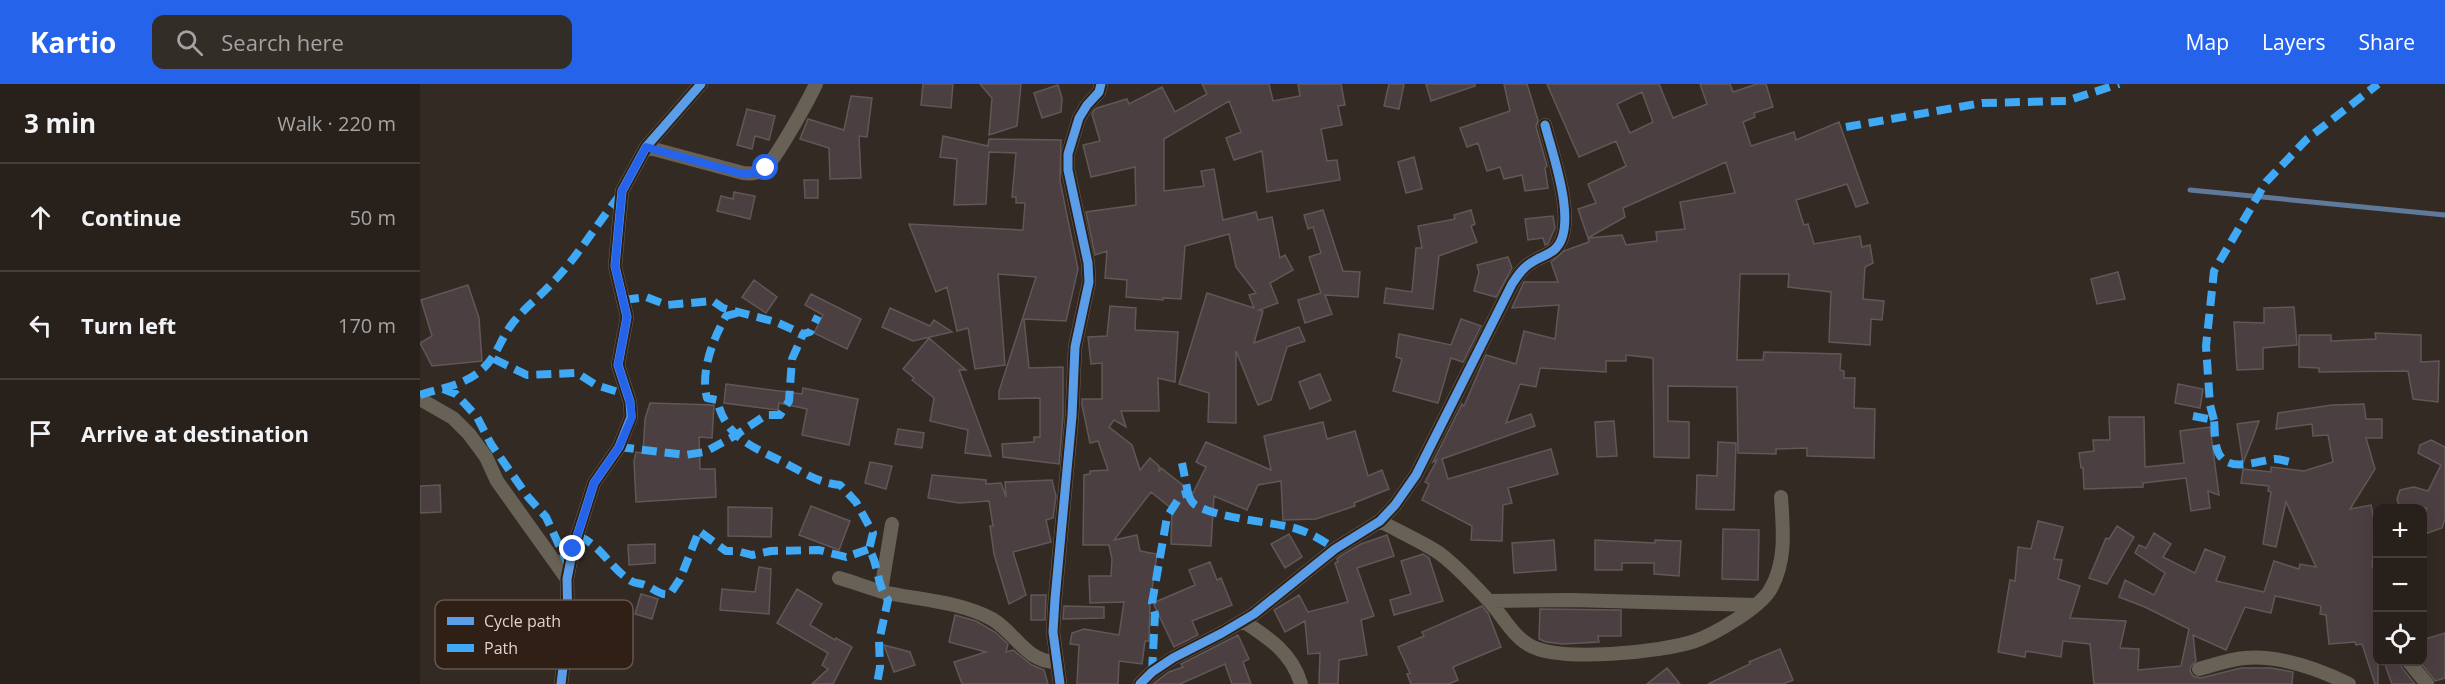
<!DOCTYPE html>
<html lang="en">
<head>
<meta charset="utf-8">
<style>
	body { margin:0; font-family:"Open Sans",sans-serif; background:#332d28; color:#f1f3f6 }
	.controls { position:absolute; right:18px; bottom:18px; display:grid; overflow:hidden; border-radius:12px; box-shadow:0 6px 24px #0002 }
	.controls button { width:54px; height:54px; display:grid; place-items:center; padding:0; border:0; border-bottom:2px solid #433e3a; background:#27201b; color:#f1f3f6; font:30px sans-serif }
	.stop { position:absolute; width:18px; height:18px; margin:-14px; border:4px solid #2563eb; border-radius:50%; background:#fff }
	.stop.end { background:#2563eb; border-color:#fff; box-shadow:0 2px 6px #0008 }
	.list { margin:0; padding:0; list-style:none }
	h2 { display:flex; justify-content:space-between; align-items:center; height:78px; margin:0; padding:0 24px; font-size:26px }
	h2 small { font-size:20px; font-weight:400; color:#a4a3a3 }
	.list li { display:grid; grid-template-columns:39px 1fr auto; gap:18px; align-items:center; box-sizing:border-box; height:108px; padding:0 24px; border-top:2px solid #433e3a }
	.list b { display:block; font-size:22px; white-space:nowrap }
	.list em { font-size:20px; font-style:normal; color:#a4a3a3 }
	.icon { flex:none; width:33px; height:33px; fill:none; stroke:currentColor; stroke-width:2; stroke-linecap:round; stroke-linejoin:round }
	.map { position:relative; flex:none; width:2025px; height:600px; overflow:hidden }
	header { display:flex; align-items:center; gap:36px; box-sizing:border-box; height:84px; padding:0 30px; background:#2563eb; color:#fff }
	header strong { font-size:28px }
	nav { display:flex; gap:33px; margin-inline-start:auto; font-size:21px }
	.search { width:420px; height:54px; background:#332d28; display:flex; align-items:center; gap:15px; box-sizing:border-box; padding:0 21px; border-radius:12px; color:#a4a3a3; font-size:22px }
	main { display:flex }
	aside { flex:1; background:#27201b }
	.map>svg:first-child { display:block }
	.lines { fill:none; stroke-linecap:round; stroke-linejoin:round }
	.stream { stroke:#5e799a; stroke-width:5 }
	.building { fill:#4c3f42; stroke:#605857; stroke-width:1.5; fill-rule:evenodd }
	.minor { stroke:#686256; stroke-width:14 }
	.quiet { stroke:#3fa9f5; stroke-width:8; stroke-dasharray:15 8; stroke-linecap:butt }
	.cycleway-casing { stroke:#301f15; stroke-width:13 }
	.cycleway { stroke:#5a9eea; stroke-width:9 }
	.route { stroke:#2563eb; stroke-width:8 }
	.key { fill:#301f15; stroke:#65554c; stroke-width:1.5 }
	.key-label { font-size:16px; fill:#dfd3cc }
</style>
</head>
<body>
<header>
<strong>Kartio</strong>
<div class="search"><svg class="icon" aria-label="search" viewBox="0 0 24 24"><circle cx="10" cy="10" r="6"/><path d="M15 15l6 6"/></svg>Search here</div>
<nav><a>Map</a><a>Layers</a><a>Share</a></nav>
</header>
<main>
<aside>
<h2>3 min<small>Walk · 220 m</small></h2>
<ul class="list">
<li><svg class="icon" aria-label="ahead" viewBox="0 0 24 24"><path d="M12 20V5M6 11l6-6 6 6"/></svg><div><b>Continue</b></div><em>50 m</em></li>
<li><svg class="icon" aria-label="left" viewBox="0 0 24 24"><path d="M17 20v-9H6M10 6l-5 5 5 5"/></svg><div><b>Turn left</b></div><em>170 m</em></li>
<li><svg class="icon" aria-label="arrive" viewBox="0 0 24 24"><path d="M6 21V4h12l-3 4 3 4H6"/></svg><div><b>Arrive at destination</b></div></li>
</ul>
</aside>
<div class="map">
<svg width="2025" height="600" viewBox="0 0 2025 600">
	<rect width="100%" height="100%" fill="#342a24"/>
	<g class="lines">
		<path class="stream" d="M1770,106L2025,131"/>
	</g>
	<path class="building" d="M503,0H533L531,24L501,21Z
		M560,0H601L597,42L569,51L572,14Z
		M782,0H849L853,17L880,12L878,0H921L925,21L918,22L922,41L901,45L907,77L917,76L920,96L847,108L842,67L814,76L806,54L821,48L809,17L744,55V107L784,102L781,87L794,85L803,136L836,128L838,136L852,133L860,174L865,171L873,186L850,199L858,219L839,226L843,227L834,259L879,243L885,257L867,263L851,316L838,321L816,267V339L788,338L789,309L759,300L787,209L834,224L829,211L836,209L816,183L809,150L765,162L761,215L743,214V216L706,213L707,196L685,194L687,167L675,171L666,128L716,121L715,83L671,93L663,61L680,57L672,30L674,26L677,24L707,15L709,20L742,3L755,28L787,10Z
		M969,0H984L979,25L964,22Z
		M1006,0H1055V2L1011,17Z
		M1084,0H1107L1118,36L1116,43L1127,82L1125,84L1128,104L1105,107L1102,91L1084,95L1080,83L1067,87L1058,59L1047,63L1040,44L1090,27Z
		M1127,0H1239L1253,34L1287,20L1280,0H1310L1313,8L1337,0H1346L1353,23L1334,29L1335,33L1323,38L1331,62L1374,48L1376,56L1419,38L1448,119L1436,123L1427,100L1376,116L1384,141L1388,140L1394,160L1440,152L1442,163L1450,161L1453,179L1445,183L1443,215L1464,217L1462,236L1451,235L1450,261L1409,258L1411,208L1368,203L1369,190H1320L1317,276H1343L1344,268L1421,270L1420,286L1424,287V294H1435L1434,324L1455,325L1454,374L1387,372V364L1356,365V370L1318,369L1317,303L1248,302V337L1269,338V374L1234,373L1233,274L1206,271V277H1186V288L1120,284L1116,303L1100,300L1086,339L1111,330L1115,342L1022,375L1028,395L1131,365L1138,390L1088,404L1092,419L1083,421L1082,457L1051,456L1052,442L1002,416L1009,400L1005,398L1017,376L1013,378L1042,320L1044,322L1066,271L1096,280L1104,247L1135,255L1139,221L1092,224L1104,198H1138L1131,178L1144,167L1169,158L1168,154L1202,151L1206,161L1237,157L1236,148L1265,145L1260,118L1315,109L1306,78L1203,124L1205,133L1168,154L1158,125L1176,119L1168,100L1206,82L1196,57L1159,73ZM1222,8L1233,38L1210,49L1197,20Z
		M638,1L642,14L641,28L622,34L614,9Z
		M431,12L452,14L447,53L439,52L441,94L410,95L409,64L380,55L388,35L424,46Z
		M327,25L355,32L349,56L335,52L332,65L317,61Z
		M523,52L568,62L569,55L641,56L640,97L658,185L646,237L604,235L609,284L643,283V332L639,380L583,373L582,360L614,358V353H620V314L579,315V307L616,193L578,190L585,281L555,285L548,244L537,247L527,203L516,208L489,140L603,146L605,119H596V113H592L596,69L569,68L566,120L534,121L537,75L520,73Z
		M994,73L1002,105L986,109L978,78Z
		M384,96H398V114H385Z
		M314,108L335,112L330,135L297,127L301,112L313,115Z
		M903,126L923,187L940,188L938,213L905,211L912,230L885,239L878,216L901,209L889,173L901,169L893,143L888,145L884,131Z
		M1051,126L1055,140L1051,142L1057,158L1019,172L1013,225L964,219L966,204L992,208L996,164H1002L998,142L1035,135L1034,131Z
		M1133,132L1135,144L1128,160L1125,161L1123,154L1108,156L1105,135Z
		M1088,173L1092,184L1076,213L1054,207L1059,188L1057,181Z
		M1698,188L1705,215L1677,220L1671,195Z
		M334,196L357,213L346,229L322,213Z
		M48,201L59,234L62,277L12,282L0,259L12,252L1,216Z
		M391,210L441,235L427,265L394,249L403,231L385,221Z
		M690,222L716,224L715,246L758,248L755,298L738,294L739,327H701L706,343L694,336L689,343L712,361L720,386L730,374L739,382V388L741,384L773,409L786,383L776,378L786,358L851,386L844,352L903,338L907,355L935,347L948,392L962,386L969,405L934,419L935,422L896,435L863,436L861,397L838,401L827,426L794,412L791,462L751,460L752,425L731,408L694,456L717,451L720,467L737,470L730,520L729,557H725L722,580L699,577L698,600H657L659,561L650,560L652,549L664,545L699,551L704,518L670,519L669,492H691L692,475L689,461H663L664,391L670,390V387L688,386L678,357L670,359L662,321V315H682V279L671,280L668,253L687,252Z
		M1874,223L1877,261L1843,264V285L1817,286L1814,238L1844,239V224Z
		M470,224L510,242L514,236L532,248L493,257L462,243Z
		M1041,235L1061,242L1043,278L1031,274L1018,319L973,307L982,275L976,273L979,250L1031,261Z
		M1955,249L2001,251V278L2019,277L2018,318L1993,315L1988,287L1899,288V284L1879,283V251H1911V257L1956,255Z
		M509,254L546,286H539L571,372L545,369L548,346L510,337L514,314L492,296L494,294L483,285Z
		M900,290L911,316L890,325L879,298Z
		M306,300L382,310L383,304L438,315L429,361L382,351L387,325L359,319L358,326L304,319Z
		M1758,300L1783,305L1780,324L1755,319Z
		M230,319L294,321L292,354L279,353L280,385H295L296,413L216,418L214,377L216,368L223,369L225,335Z
		M1944,320L1946,335H1962V354H1946L1955,385L1930,425L1951,421L1956,445L1952,483L1958,484V600H1955L1942,560L1936,561L1935,558L1909,560L1906,531L1900,530L1901,522L1855,512L1851,529L1825,523L1806,566L1773,551L1776,577L1771,582L1770,587L1773,592L1781,594L1821,584H1851L1873,588L1872,600H1674L1670,560L1643,557L1641,573L1606,567L1605,573L1578,568L1590,496L1595,497L1598,463L1611,465L1618,437L1643,443L1634,475L1642,476L1638,495L1660,502L1650,534L1706,537L1700,564L1719,565L1718,586L1761,582L1769,545L1725,523L1699,513L1705,496L1734,511L1745,489L1715,469L1719,461L1726,464L1734,449L1751,460L1743,473L1775,489L1785,465L1805,473L1796,497L1844,508L1854,477L1879,485L1880,480L1896,483L1866,418L1856,463L1843,460L1851,408L1848,407L1849,402L1821,399L1823,385L1851,388V383L1884,387L1913,378L1908,351L1893,352L1892,340L1856,345L1858,329L1912,321Z
		M1689,333H1724L1725,383L1764,379L1760,347L1790,343L1799,411L1788,407L1790,424L1771,427L1766,394L1723,399V403L1664,405L1663,384H1661L1659,369L1674,367L1673,356H1690Z
		M1194,337L1197,372L1177,373L1175,338Z
		M1839,337L1833,354L1823,379L1817,340Z
		M478,345L504,349L502,364L475,360Z
		M2011,356L2025,363V435L2022,444L2002,451V438L2007,424H1980L1977,415L1980,406L1994,403L2008,407L2021,381L1998,369L2000,361Z
		M1298,358L1316,359L1314,426L1276,425L1277,391L1297,392Z
		M450,378L472,382L466,405L445,399Z
		M512,391L566,396V400L581,399L586,413L585,398L632,396L636,412L633,434L626,436L631,458L593,468L606,511L589,520L574,470L570,442H573L569,417L539,419L508,414Z
		M20,401L21,428L0,429V402Z
		M391,422L430,437L419,466L379,451Z
		M308,423L352,424L351,453L308,452Z
		M1697,442L1714,453L1687,500L1669,494L1686,454L1689,455Z
		M1303,445L1339,446L1338,496L1302,495Z
		M869,450L882,473L865,484L851,460Z
		M967,451L974,472L937,484L954,532L941,536L947,571L919,576L918,600H899L900,569L888,570L885,537L865,548L854,526L879,511L888,528L928,518L915,479L918,478L917,475L920,472L941,460Z
		M1134,456L1136,486L1094,489L1092,459Z
		M1175,456L1235,459V456L1261,457L1259,492L1234,490V479H1202V486H1175Z
		M235,460V479L209,481L208,461Z
		M1003,470L1009,474L1023,517L974,531L970,516L991,510L981,477Z
		M790,478L797,496L801,494L812,521L772,537L778,551L754,563L733,519L775,501L769,486Z
		M339,483L351,485L349,530L300,526L302,505L335,508Z
		M377,505L402,520L390,541L415,556L416,554L432,563L413,600H392L408,585L402,581L408,569L357,539Z
		M221,510L238,515L232,535L215,530Z
		M611,511H626L625,536H611Z
		M644,522L684,523V534L643,535Z
		M1062,522L1068,529L1081,563L1033,583L1038,596L1029,600H991L987,590L990,589L978,563L1004,552L1002,548Z
		M1120,525L1201,526V552H1178L1179,558L1143,560L1126,558L1119,555Z
		M535,531L556,537L575,548L588,560L586,568L593,566L612,581L624,586L628,600H542L534,578L566,568L529,558Z
		M2025,549V594L2015,597L2000,578H2002V556Z
		M818,551L829,575L823,578L831,600H812L805,580L760,600H733L749,588L763,583L761,580Z
		M464,561L490,568L495,581L474,588Z
		M1360,565L1373,596L1363,600H1288L1330,580L1329,578Z
		M1964,578H1980L1982,584L1995,600H1972Z
		M1247,584L1260,600H1227Z"/>
	<g class="lines">
		<path class="minor" d="M226,63L323,89C331,90 339,90 345,84C356,75 389,15 396,0
			M0,315L33,334L49,350L66,373L77,397L147,495
			M960,437C978,447 998,456 1016,467C1032,477 1056,503 1069,517C1082,531 1092,551 1109,561C1139,579 1242,568 1275,557C1295,550 1339,524 1350,506C1367,477 1363,445 1361,413
			M419,494C434,498 448,504 463,508C499,516 539,517 572,535C595,548 606,578 636,578
			M461,507L472,440
			M1070,517L1151,516L1335,521
			M823,537C849,554 872,569 881,600
			M1989,578L2007,600
			M1779,585C1794,581 1810,575 1825,574C1860,571 1898,585 1929,600
			M141,600L148,541L147,495L153,465L174,399L199,363L211,333L210,318L198,281L207,233L195,182L202,107L226,63L281,0
			M640,600L633,548L635,515L652,332L655,263L669,198L668,179L648,86V70L659,34L667,21L679,8L681,0
			M720,600L732,588L753,574L802,549L834,530L915,465L960,437L975,421L996,391L1092,200C1098,191 1104,182 1114,177C1120,173 1128,171 1134,166C1160,145 1132,69 1125,41"/>
		<path class="quiet" d="M1426,43L1562,19L1646,17L1699,0
			M204,216L226,213L247,221L293,217L303,224L356,238L383,250
			M317,229L306,232C293,255 280,288 287,314L297,316C306,355 334,363 365,379C384,389 399,399 420,401L436,418L453,449L449,465C459,481 456,500 468,516L459,557L460,583L457,600
			M74,275L107,291L157,289L176,301L208,311
			M23,305L36,310L57,333L71,360L108,413L126,433L149,483
			M0,311C21,304 41,302 59,288C77,274 79,257 92,240C104,224 121,212 134,197C159,171 178,138 201,110
			M1773,332L1794,336C1795,346 1794,365 1801,373C1813,388 1840,376 1855,375C1861,375 1868,378 1874,379
			M1794,336L1790,321L1786,262L1794,187L1846,98L1887,55L1958,0
			M199,363L265,371L285,368L316,351L346,331H360L369,317L372,275L383,250L390,248L398,232
			M768,409C770,416 772,420 779,423C804,435 846,437 874,444C889,448 902,456 915,465
			M158,452C180,460 191,485 211,497C216,500 220,499 225,501C234,504 239,512 250,510L260,495L279,447L306,467H317L332,471L351,467L399,466L426,473L449,465
			M732,588L735,530L732,519L747,433L761,411L768,409L762,379"/>
		<g class="cycleway-casing">
			<path id="cycleway" d="M141,600L148,541L147,495L153,465L174,399L199,363L211,333L210,318L198,281L207,233L195,182L202,107L226,63L281,0
				M640,600L633,548L635,515L652,332L655,263L669,198L668,179L648,86V70L659,34L667,21L679,8L681,0
				M720,600L732,588L753,574L802,549L834,530L915,465L960,437L975,421L996,391L1092,200C1098,191 1104,182 1114,177C1120,173 1128,171 1134,166C1160,145 1132,69 1125,41"/>
		</g>
		<use href="#cycleway" class="cycleway"/>
	</g>
	<g class="lines">
		<path class="route" d="M153,465L174,399L199,363L212,333L210,318L198,281L207,233L195,182L202,107L226,63L323,90L338,88L346,84"/>
	</g>
	<rect x="15" y="516" width="198" height="69" rx="9" class="key"/>
	<rect x="27" y="533" width="27" height="8" fill="#5a9eea"/>
	<rect x="27" y="560" width="27" height="8" fill="#3fa9f5"/>
	<g class="key-label">
		<text x="64" y="543">Cycle path</text>
		<text x="64" y="570">Path</text>
	</g>
</svg>
<div class="controls">
<button>+</button>
<button>−</button>
<button><svg class="icon" aria-label="locate" viewBox="0 0 24 24"><circle cx="12" cy="12" r="6"/><path d="M12 2v4M12 18v4M2 12h4M18 12h4"/></svg></button>
</div>
<div class="stop" style="left:346px;top:84px"></div>
<div class="stop end" style="left:153px;top:465px"></div>
</div>
</main>
</body>
</html>
